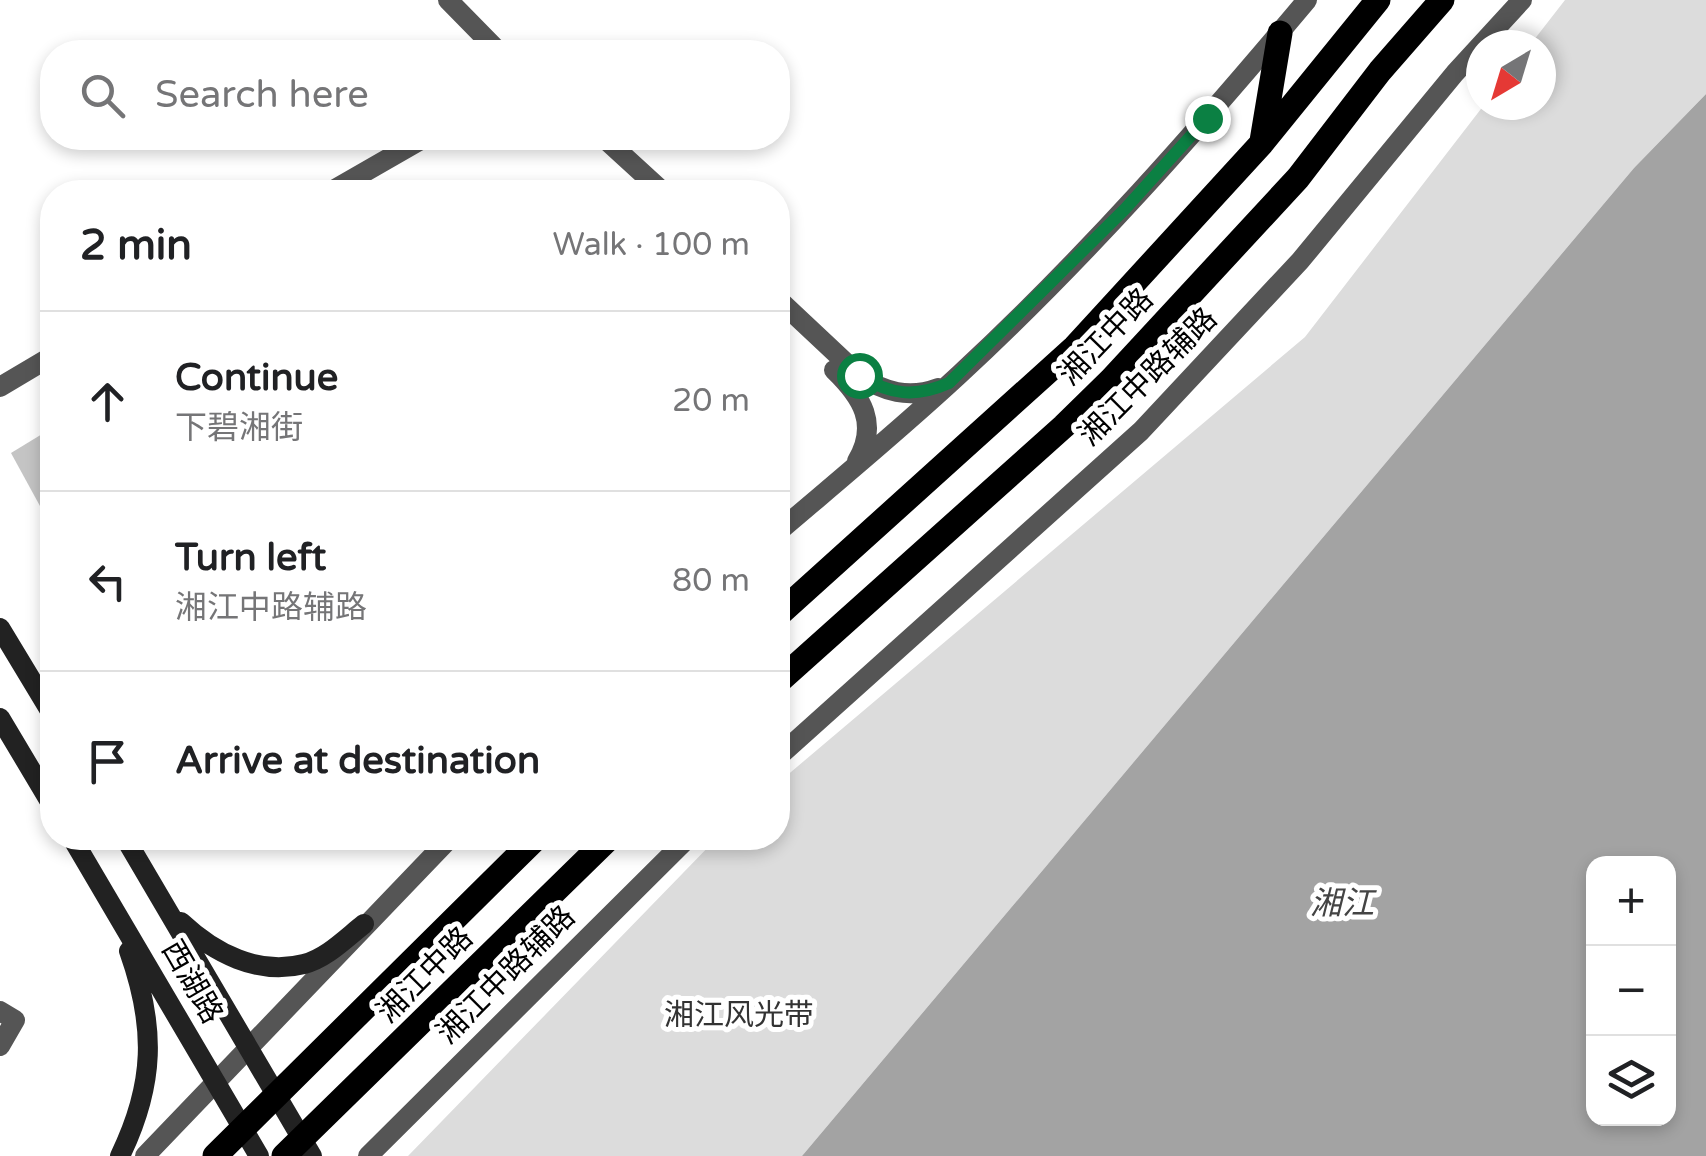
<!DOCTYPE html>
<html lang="en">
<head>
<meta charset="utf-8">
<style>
	body { margin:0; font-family:"Varela Round","Noto Sans SC",sans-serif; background:#f6f6f6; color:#202124 }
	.controls { position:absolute; right:30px; bottom:30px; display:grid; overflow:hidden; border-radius:20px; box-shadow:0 5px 15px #0003 }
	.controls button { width:90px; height:90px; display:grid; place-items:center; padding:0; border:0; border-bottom:2px solid #e0e0e0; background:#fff; color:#202124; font:50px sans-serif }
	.compass { position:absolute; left:1466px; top:30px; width:90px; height:90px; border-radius:50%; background:#fff; box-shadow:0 5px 15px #0003; rotate:218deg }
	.stop { position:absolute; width:30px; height:30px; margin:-22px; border:8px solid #0b8043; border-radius:50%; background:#fff }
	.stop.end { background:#0b8043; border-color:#fff; box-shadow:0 2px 10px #0008 }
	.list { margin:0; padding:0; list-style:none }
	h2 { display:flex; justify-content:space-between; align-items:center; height:130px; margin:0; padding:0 40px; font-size:42px }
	h2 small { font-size:32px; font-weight:400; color:#757577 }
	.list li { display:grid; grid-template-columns:65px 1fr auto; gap:30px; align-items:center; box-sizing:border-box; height:180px; padding:0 40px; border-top:2px solid #e0e0e0 }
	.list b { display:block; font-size:38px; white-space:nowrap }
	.list p { margin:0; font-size:32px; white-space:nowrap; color:#757577 }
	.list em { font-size:32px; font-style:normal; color:#757577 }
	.icon { flex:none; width:55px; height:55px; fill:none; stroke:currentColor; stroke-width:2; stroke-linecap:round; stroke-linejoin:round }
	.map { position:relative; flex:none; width:1706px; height:1156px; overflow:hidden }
	.search { position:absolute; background:#fff; box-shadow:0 5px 15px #0003; left:40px; top:40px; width:750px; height:110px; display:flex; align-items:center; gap:25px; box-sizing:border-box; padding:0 35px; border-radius:40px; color:#757577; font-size:38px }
	.panel { position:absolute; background:#fff; box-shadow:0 5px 15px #0003; left:40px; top:180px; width:750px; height:670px; border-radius:40px }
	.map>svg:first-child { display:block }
	.green { fill:#dcdcdc }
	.water { fill:#a3a3a3; fill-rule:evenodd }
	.building { fill:#c4c4c4 }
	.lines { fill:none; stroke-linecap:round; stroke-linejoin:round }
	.minor { stroke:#555; stroke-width:20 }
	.tertiary { stroke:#555; stroke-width:20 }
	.secondary { stroke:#222; stroke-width:20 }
	.primary { stroke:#000; stroke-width:25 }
	.route { stroke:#0b8043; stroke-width:12 }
	.labels { text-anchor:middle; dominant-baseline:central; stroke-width:10; stroke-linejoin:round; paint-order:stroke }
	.street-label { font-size:30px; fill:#000; stroke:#fff }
	.park-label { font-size:30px; fill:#333; stroke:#fff }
	.water-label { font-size:32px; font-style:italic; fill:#444; stroke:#fff }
</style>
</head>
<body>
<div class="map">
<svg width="1706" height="1156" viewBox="0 0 1706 1156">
	<rect width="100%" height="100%" fill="#fff"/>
	<path class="green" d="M1565,0H1706V94L1634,168L802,1156H408L717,838H778V783L1305,337L1484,105H1541V45H1530Z"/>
	<path class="water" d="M1706,94V1156H802L1634,168ZM1594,864H1668V1118H1594Z"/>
	<path class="building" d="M52,428V528L11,453Z"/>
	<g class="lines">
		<path class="minor" d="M448,0L499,52
			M330,192L424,138
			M0,387L52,356
			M0,1011L15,1020L0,1046"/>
		<path class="tertiary" d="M604,138L663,192
			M778,299L859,375C884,392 909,399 938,388
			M834,370C862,397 879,424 857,461
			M778,532C839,480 902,428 961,373C1086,257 1198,130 1307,0
			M778,757L1141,431L1300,261L1455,73L1522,0
			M145,1156L450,838
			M368,1156L688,838"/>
		<path class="secondary" d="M0,628L52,714
			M0,718L52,805
			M72,838L259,1156
			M125,838L312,1156
			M181,922C214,953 258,976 304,964C327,958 346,938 364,924
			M120,1156C155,1084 156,1027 129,951"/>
		<path class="primary" d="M1262,141L1280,33
			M778,615L1075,347L1262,143L1378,0
			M778,682L1064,426L1111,380L1298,178L1380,71L1442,0
			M215,1156L536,838
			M284,1156L609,838"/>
	</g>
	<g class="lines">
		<path class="route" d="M859,375C890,395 915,398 949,383L1125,209L1207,118"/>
	</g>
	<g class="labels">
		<g class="street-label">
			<text transform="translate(1106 337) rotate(-46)">湘江中路</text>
			<text transform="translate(1148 377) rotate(-45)">湘江中路辅路</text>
			<text transform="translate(425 975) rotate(-45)">湘江中路</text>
			<text transform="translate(506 975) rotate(-45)">湘江中路辅路</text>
			<text transform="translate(192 982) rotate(60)">西湖路</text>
		</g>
		<g class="park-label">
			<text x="739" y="1015">湘江风光带</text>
		</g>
		<g class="water-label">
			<text x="1342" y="904">湘江</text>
		</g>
	</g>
</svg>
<div class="controls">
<button>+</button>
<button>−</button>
<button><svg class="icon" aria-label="layers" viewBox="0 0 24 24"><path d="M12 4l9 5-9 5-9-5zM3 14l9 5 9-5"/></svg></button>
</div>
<svg class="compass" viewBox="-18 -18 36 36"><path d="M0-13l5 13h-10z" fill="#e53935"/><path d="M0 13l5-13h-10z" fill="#757577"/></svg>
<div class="stop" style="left:859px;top:375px"></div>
<div class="stop end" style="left:1207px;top:118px"></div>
<div class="search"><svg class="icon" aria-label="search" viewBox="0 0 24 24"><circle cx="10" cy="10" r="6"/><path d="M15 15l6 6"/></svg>Search here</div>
<section class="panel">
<h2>2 min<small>Walk · 100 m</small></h2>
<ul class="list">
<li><svg class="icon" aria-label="ahead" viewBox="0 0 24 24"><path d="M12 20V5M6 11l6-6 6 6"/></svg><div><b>Continue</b><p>下碧湘街</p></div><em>20 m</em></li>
<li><svg class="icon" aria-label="left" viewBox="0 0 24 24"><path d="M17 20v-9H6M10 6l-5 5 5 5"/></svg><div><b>Turn left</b><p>湘江中路辅路</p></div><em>80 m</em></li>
<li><svg class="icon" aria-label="arrive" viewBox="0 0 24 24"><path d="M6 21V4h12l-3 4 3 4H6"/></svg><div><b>Arrive at destination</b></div></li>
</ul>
</section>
</div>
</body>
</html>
